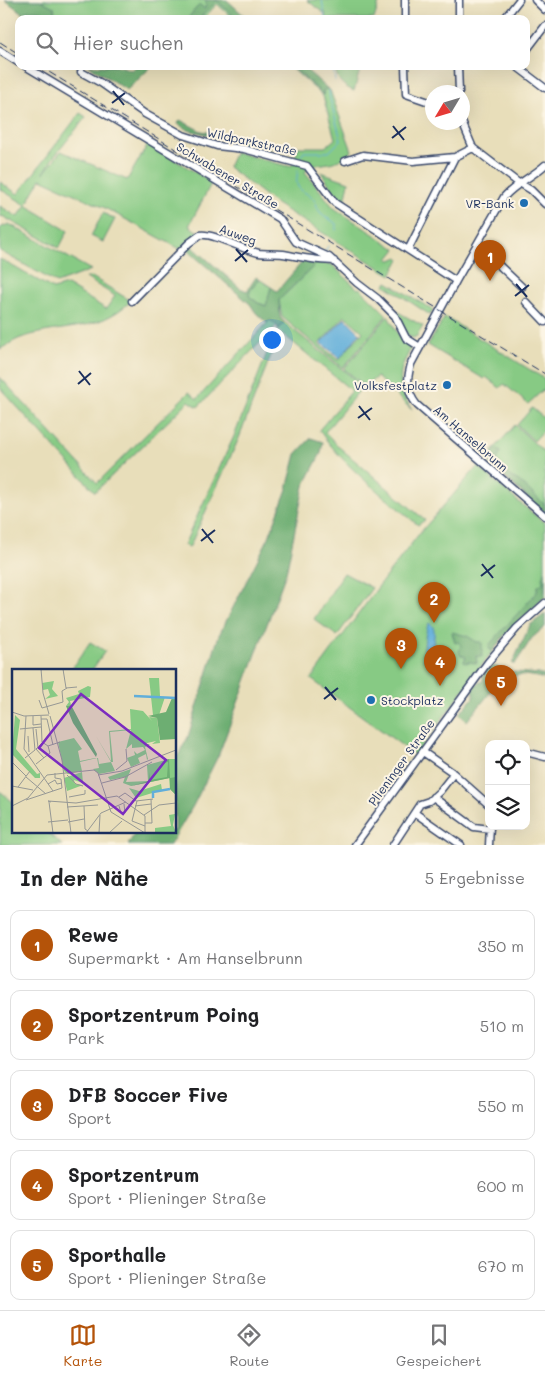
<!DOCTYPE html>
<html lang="de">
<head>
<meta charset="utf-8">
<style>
	body { margin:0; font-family:Mali,sans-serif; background:#f2f2f2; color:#202124 }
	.controls { position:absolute; right:15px; bottom:15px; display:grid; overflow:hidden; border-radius:10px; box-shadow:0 5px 20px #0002 }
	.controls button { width:45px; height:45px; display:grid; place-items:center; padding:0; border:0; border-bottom:1px solid #e0e0e0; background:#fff; color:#202124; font:25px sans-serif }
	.compass { position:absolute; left:425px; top:85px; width:45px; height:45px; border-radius:50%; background:#fff; box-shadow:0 5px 20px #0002; rotate:232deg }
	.you { position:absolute; left:271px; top:339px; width:18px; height:18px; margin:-12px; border:4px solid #fff; border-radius:50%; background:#1a73e8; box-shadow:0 0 0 8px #1a73e833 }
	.badge { display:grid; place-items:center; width:32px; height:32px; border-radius:50%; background:#b45309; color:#fff; font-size:16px; font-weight:700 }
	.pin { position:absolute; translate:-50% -41px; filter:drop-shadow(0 1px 2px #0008) }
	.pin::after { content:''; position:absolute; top:26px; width:18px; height:15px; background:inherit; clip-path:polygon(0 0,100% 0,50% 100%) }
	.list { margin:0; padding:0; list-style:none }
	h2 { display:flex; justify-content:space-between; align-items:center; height:65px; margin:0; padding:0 20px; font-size:21px }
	h2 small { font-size:16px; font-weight:400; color:#757577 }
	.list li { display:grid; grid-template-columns:32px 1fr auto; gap:15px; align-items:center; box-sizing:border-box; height:70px; margin:0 10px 10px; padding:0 10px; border:1px solid #e0e0e0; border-radius:10px }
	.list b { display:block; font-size:19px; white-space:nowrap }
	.list p { margin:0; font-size:16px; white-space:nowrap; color:#757577 }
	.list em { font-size:16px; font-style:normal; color:#757577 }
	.icon { flex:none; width:28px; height:28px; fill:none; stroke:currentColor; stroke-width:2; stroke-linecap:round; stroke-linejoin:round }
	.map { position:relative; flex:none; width:545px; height:845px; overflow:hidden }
	.search { position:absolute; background:#fff; box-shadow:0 5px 20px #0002; left:15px; right:15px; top:15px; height:55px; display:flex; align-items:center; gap:12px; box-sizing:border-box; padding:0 18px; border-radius:10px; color:#757577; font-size:19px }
	.sheet { height:465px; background:#fff }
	nav { display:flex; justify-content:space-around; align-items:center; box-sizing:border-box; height:70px; border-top:1px solid #e0e0e0; background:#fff; font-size:14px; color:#757577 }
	nav a { display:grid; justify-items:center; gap:2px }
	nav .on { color:#b45309 }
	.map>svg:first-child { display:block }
	.green { fill:#87ca84; stroke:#517c71; fill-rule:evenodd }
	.forest { fill:#6dae72; stroke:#446e68 }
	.water { fill:#60aeda; stroke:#3e6e9c }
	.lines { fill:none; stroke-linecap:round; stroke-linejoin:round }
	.stream { stroke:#60aeda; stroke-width:1 }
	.minor-casing { stroke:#3a496c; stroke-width:9 }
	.minor { stroke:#fff; stroke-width:6 }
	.rail { stroke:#1b2f5e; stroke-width:1; stroke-dasharray:8 4; stroke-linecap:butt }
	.ticks { fill:none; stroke:#1b2f5e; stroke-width:2 }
	.poi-dot { fill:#1f6fb2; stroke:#fcf5e5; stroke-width:2 }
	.labels { text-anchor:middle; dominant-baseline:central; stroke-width:4; stroke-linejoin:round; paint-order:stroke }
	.street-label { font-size:12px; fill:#1b2f5e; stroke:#fcf5e5 }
	.poi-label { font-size:12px; fill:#1b2f5e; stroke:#fcf5e5; text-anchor:end }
	.inset-river { fill:none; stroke:#60aeda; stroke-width:2.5 }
	.inset-road { fill:none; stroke:#969895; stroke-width:1 }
	.view { fill:#7b2cbf; fill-opacity:0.15; stroke:#7b2cbf; stroke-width:2.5 }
	.inset-edge { fill:none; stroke:#1b2f5e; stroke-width:2.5 }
</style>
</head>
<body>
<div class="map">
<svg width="545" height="845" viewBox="0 0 545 845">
	<rect width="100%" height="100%" fill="#fcf5e5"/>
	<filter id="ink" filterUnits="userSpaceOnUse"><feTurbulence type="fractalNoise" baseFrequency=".02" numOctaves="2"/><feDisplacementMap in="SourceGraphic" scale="10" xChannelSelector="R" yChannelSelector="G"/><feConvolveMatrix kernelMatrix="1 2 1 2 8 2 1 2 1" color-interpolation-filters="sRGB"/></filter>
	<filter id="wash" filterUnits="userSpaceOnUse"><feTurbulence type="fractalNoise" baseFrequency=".0096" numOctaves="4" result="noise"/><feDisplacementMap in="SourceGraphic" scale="20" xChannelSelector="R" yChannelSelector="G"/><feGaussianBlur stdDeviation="1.12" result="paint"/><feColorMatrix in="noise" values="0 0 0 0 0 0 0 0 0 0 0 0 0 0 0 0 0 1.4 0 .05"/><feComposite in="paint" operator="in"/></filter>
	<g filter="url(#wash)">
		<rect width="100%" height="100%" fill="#e8deba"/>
		<path class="green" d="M5,0H218L217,1L237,19H234L217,4L203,19H31Z
			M307,0H380L374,19H326L325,12H322Z
			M289,66H291L323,94V89L330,90L352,151C340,164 326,163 310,166L305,172L334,208L396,249L388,259L391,260L398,257L400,259L391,275L276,204L228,167L235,152L287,166L293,165L298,147H325L335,139L323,96Z
			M335,66H361L354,91C341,85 337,80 335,66Z
			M80,113L86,117L53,158L44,173L61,151L127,180L148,144L212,182L189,226L200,233L180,249L105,208L41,179L26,205L68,231L59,248L2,216L0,217V206L18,217L26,205L0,189V182L18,194Z
			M321,172L349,182L345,202L337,196Z
			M103,213L115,219L103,242L91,236Z
			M9,224L91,270L57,283L0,251V228Z
			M0,259L53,289L67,285L106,309L115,296L86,278L92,277L131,301C97,333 65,324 24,337C16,339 8,345 0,349Z
			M317,263L331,264L358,289L360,288L387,315L343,368L282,317L279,300ZM345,316L363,332L338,360L319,344Z
			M259,279L271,287L267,306L258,303L249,296L250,291Z
			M387,282L433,310L430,315L385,285Z
			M389,307L423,326L417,336L413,338L408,336Z
			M388,316L397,332L410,348C409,355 404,360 402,367C398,382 403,397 412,410L377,377L365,386L344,369Z
			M445,317L545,379V390H543L528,404L504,384L500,388L486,377L484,379L428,345Z
			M270,320L277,325L198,407L189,401L95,492L0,388V377L97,483L189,392L197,399Z
			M284,322L363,386L325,432L339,447L425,520L418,525C384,496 345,468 319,430L352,391L278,330Z
			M275,333L279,334L239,438L189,548L184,545L235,434Z
			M532,408L545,419V429L534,441L517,425Z
			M515,425L545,453V514L492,466L488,460L489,455Z
			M478,466L515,499L545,523V597L503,637L415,755L311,679L384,579L419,534Z
			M344,573L372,588L337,636L314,619Z
			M90,642L105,651L92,670H71Z
			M0,791L14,803V831H46L62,845H0Z"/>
		<path class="forest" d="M5,0H40L54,7L55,13L52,16C42,11 33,8 23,13Z
			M205,0H227L248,19H237L217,1L199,19H187C192,14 194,9 200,5L205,9L206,2Z
			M89,66H120L131,70L137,66H152L127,90Z
			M291,66H302L328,89L323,90L324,95Z
			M180,120L201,131L220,134L270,148V151L236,141L188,130L178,124Z
			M189,246L194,248L240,288L247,291L256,277L259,279L250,291L249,296L258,303L266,306L271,287L277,291L303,261L317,263L279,300L280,317L284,322L278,330L277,325L270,320L267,323L256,313L250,304L186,249Z
			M311,438L323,442L321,453L304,486L286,573L219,754L193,806L170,845H128L136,831H175V761L188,737L219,635L269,537L287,489L296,454Z
			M496,448L501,452L497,460L498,466L511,477L519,481L545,505V513L493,466L488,460Z
			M545,572V597L503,637L493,651L489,649L490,644L537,592V587L543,583L542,577Z
			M545,614V627L532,638L515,664H512L530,625Z
			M452,632L467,636L477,642H482V657L476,656L477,663L469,662L465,663L464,661L466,657L460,655L459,651L461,645L458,642L455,643Z
			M489,665L501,668L505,671L539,674L545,676V679C525,674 511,671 497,688H494L467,721L459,714L473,698L474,685L483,681L482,674Z"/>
		<path class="water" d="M345,318L360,333L340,358L321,343Z
			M429,623C439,629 431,641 434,651L430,661L428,662L424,660C423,653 425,629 429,623Z"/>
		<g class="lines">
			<path class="stream" d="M322,0L325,19
				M333,66L335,81
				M301,156L304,152H329L341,140L330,99L329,90
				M298,170C293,194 303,187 315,201C317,204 317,209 320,212C324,217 331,219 336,224V230
				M325,252L328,246"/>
		</g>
	</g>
	<g filter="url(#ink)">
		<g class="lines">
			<g class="minor-casing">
				<path id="minor" d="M459,0V19
					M535,0L545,10
					M405,19V0
					M504,19L519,0
					M0,51L19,63
					M526,51L545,26
					M25,66L280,219L296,242L329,257L357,283L378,299L395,316L406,338L420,347
					M405,66L406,94L432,103
					M458,66L459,92
					M516,66L545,88
					M81,72L101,83L145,114L183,135L217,146L244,149L307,166L335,203L456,281
					M462,122L473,148L516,181L531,190L545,204
					M345,161L363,155L413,161L455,157
					M476,246L483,250L522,287
					M408,250L455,157L473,148
					M132,301L189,243L200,235C215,233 242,250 259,253C267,254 275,253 283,254C300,257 317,261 334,261
					M526,302L545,322
					M412,361C407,377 405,390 417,405L545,516
					M411,364L456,281L504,197C515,184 532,177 545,165
					M423,752L452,772L489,805
					M526,752L545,757
					M433,797L474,827L490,829
					M415,813L461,845
					M355,845L488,662L517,628L545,603
					M393,845L420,804L429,801L440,791L451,777L452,772
					M489,845L490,826"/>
			</g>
			<use href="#minor" class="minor"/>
			<path class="rail" d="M0,42L19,54
				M39,66L545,374"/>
		</g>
	</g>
	<path class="ticks" d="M113,91L124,105M112,103L125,93M393,126L404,140M392,138L406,127M236,249L247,262M235,261L248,250M516,284L527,297M515,296L529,285M79,371L90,385M78,384L91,373M359,406L370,420M358,418L372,408M202,529L213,543M201,541L215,530M482,564L493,578M481,576L495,565M325,687L336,700M324,699L338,688"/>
	<g class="poi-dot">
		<circle cx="524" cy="203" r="5"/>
		<circle cx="447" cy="385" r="5"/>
		<circle cx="371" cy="700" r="5"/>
	</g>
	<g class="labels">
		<g class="street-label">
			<text transform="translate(252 141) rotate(12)">Wildparkstraße</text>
			<text transform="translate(228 175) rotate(31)">Schwabener Straße</text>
			<text transform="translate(238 234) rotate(20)">Auweg</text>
			<text transform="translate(471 438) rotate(41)">Am Hanselbrunn</text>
			<text transform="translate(401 762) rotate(-54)">Plieninger Straße</text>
		</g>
		<g class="poi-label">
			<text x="514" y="203">VR-Bank</text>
			<text x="437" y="385">Volksfestplatz</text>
			<text x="381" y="700" text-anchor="start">Stockplatz</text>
		</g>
	</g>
	<g transform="translate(12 669)">
		<rect width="164" height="164" fill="#e8deba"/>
		<path d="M137,9H147L148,27H139ZM42,12L40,20L46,27L33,30L38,26L36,20L31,21L30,14ZM76,17L79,18L78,28L58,32L59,36L54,37L57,33L54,29L67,25L66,22ZM139,28H153L147,46H141ZM118,40L131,42L140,52L137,48L145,49L148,74L140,75L144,72L131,75H138L133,78L136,90L135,91L134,85L126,89L128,94L119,98L115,89L123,86L122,82L125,85L133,81L131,78L120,79V75L114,80L119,61L98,63L101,93H99L103,102L87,105L81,100L87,99L85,89L68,93L70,102L56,105L52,102L46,73L62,69L70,80L66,82L68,92L83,89H86L87,95L99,93L84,67L99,92L97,62L119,60ZM3,46L8,51L4,80L25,105L28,104V109H23L0,85ZM157,90H164V126L158,120L157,109L119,117L111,114L113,108L98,111L96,108L119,100L114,113L136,112L135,96ZM70,103L71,114L62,111L63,115L71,116L55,122L52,109ZM149,115L150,121L124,129L117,119L127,122ZM163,145L161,156L164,164H143V159L159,157L157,146Z" fill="#87ca84"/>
		<path d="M160,29L164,30V70L148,71L145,49L136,47L154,43ZM59,36L85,85L84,88L61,54L54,37ZM157,90L158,109L164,108V126L158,120V109L119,117L137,112V103L138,111L155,108L156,93L148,95Z" fill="#6dae72"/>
		<path class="inset-river" d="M122,27L164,29M141,129V123L158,120"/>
		<path class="inset-road" d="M29,0L31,24L37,45M51,0L54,19L65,18M27,31L30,39L51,33L50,22L55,19M0,43L12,47L37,46M14,47L12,80L41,122M21,47V56L29,55M29,47L30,73L36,77L48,73M38,47L50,91L59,164M29,50H35L41,76M8,60L29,58M24,60L26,79M16,67L17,83M31,73L24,80L32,89M13,89L23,81L21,59M0,93L14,107M24,95L38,84L36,77M104,101L115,92L114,80M55,106L64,115L71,117M86,106L110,102L164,81M14,108L34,125M90,114L113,108L140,93M36,115L43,111L45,115L50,114M0,117L21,121M6,118L18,102M57,128L73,125V121M107,128L113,124L124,132L141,130M14,131L50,119L49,110L43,109V104M125,132L120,152L133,157M37,133L41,164M39,133L36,132L64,134L105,127L133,147V164M0,137L16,129L35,106L82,101L86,104L99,143L133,164M72,137L73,160L76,162M107,137L109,144H113L112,135M123,137L139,135M55,138L86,136M132,146L147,136L164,134M36,153L56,151M56,153L72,150M133,154H140L139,130M74,164L89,144L114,133M87,164L88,146M97,164L110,152"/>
		<path class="view" d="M69,25L154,91L111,145L27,79Z"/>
		<rect width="164" height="164" class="inset-edge"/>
	</g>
</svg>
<div class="controls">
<button><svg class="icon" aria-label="locate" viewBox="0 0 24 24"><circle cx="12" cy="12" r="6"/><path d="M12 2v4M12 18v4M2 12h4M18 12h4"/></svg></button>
<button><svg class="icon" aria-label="layers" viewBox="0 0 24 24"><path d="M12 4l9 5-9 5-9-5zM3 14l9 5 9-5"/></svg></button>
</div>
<svg class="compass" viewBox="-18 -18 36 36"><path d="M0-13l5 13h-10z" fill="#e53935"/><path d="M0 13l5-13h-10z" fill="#757577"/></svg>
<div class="you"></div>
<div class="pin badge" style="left:490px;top:281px">1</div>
<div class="pin badge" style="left:434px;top:623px">2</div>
<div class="pin badge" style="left:401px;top:669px">3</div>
<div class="pin badge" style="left:440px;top:686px">4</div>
<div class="pin badge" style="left:501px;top:706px">5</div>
<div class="search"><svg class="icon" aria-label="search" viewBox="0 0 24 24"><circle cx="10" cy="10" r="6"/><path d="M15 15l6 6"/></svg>Hier suchen</div>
</div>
<section class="sheet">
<h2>In der Nähe<small>5 Ergebnisse</small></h2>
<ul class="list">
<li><span class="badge">1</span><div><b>Rewe</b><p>Supermarkt · Am Hanselbrunn</p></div><em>350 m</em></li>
<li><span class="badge">2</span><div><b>Sportzentrum Poing</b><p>Park</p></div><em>510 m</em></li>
<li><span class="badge">3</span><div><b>DFB Soccer Five</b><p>Sport</p></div><em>550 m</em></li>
<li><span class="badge">4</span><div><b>Sportzentrum</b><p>Sport · Plieninger Straße</p></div><em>600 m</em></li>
<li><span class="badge">5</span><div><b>Sporthalle</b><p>Sport · Plieninger Straße</p></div><em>670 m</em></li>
</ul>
</section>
<nav>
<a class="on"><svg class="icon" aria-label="map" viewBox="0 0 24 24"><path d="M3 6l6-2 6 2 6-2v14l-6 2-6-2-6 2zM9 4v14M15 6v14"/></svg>Karte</a>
<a><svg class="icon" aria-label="directions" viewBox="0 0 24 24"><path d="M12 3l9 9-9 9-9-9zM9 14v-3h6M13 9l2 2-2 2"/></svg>Route</a>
<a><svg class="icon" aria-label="saved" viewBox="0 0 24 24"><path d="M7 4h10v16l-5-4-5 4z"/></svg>Gespeichert</a>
</nav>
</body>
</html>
